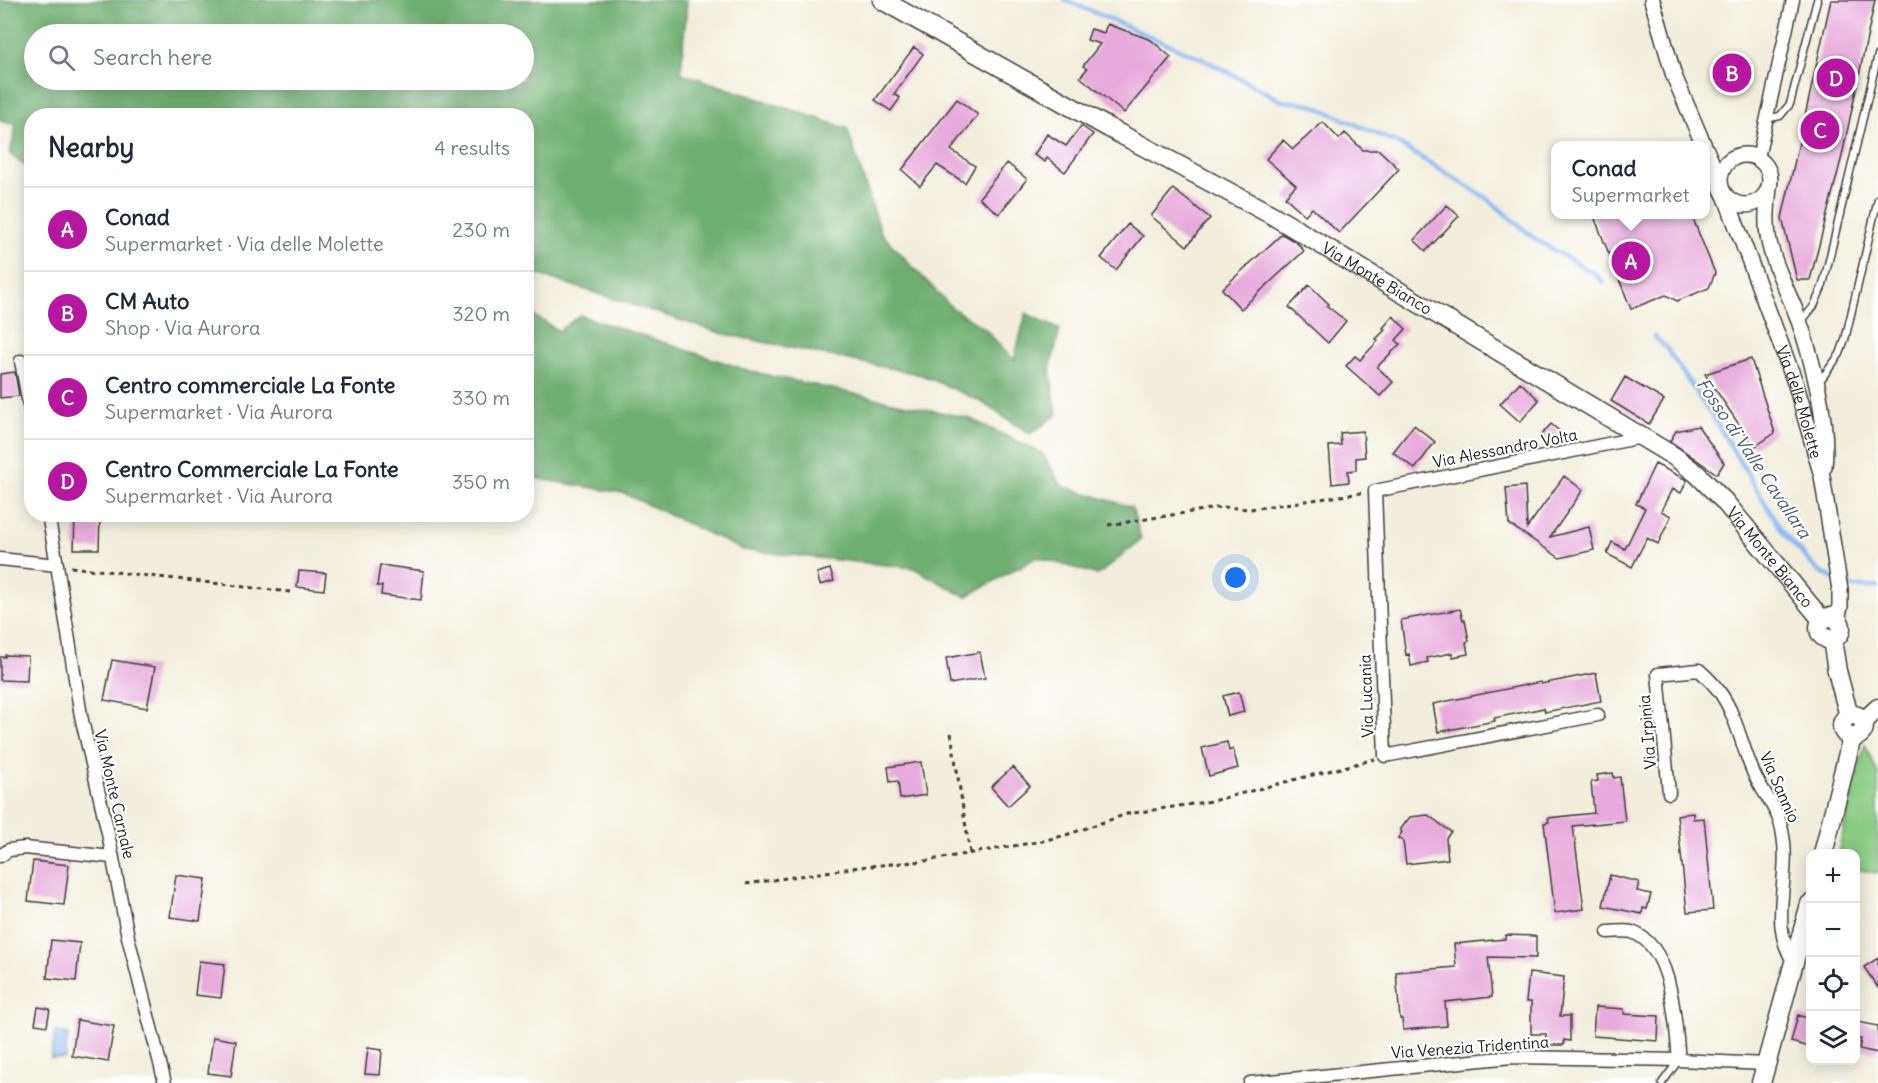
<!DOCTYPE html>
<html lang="en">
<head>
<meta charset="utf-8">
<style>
	body { margin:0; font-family:Delius,sans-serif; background:#f2f2f3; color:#1f2937 }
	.controls { position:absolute; right:18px; bottom:18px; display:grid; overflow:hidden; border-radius:12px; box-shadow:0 3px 15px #0003 }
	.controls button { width:54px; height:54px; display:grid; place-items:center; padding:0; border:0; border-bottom:2px solid #e0e1e3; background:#fff; color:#1f2937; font:30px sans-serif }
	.you { position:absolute; left:1236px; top:578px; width:21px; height:21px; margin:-15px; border:4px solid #fff; border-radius:50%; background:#1a73e8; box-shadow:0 0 0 9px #1a73e833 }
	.badge { display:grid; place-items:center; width:39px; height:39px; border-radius:50%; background:#b5179e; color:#fff; font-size:20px; font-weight:700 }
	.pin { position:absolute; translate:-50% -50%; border:3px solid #fff; box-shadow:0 2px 6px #0006 }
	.popup { position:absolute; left:1551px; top:141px; width:159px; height:78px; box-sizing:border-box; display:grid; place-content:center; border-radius:12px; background:#fff; filter:drop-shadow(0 2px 4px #0005); font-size:20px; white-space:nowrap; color:#747a83 }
	.popup b { font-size:22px; color:#1f2937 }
	.popup::after { content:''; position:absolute; left:50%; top:100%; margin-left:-12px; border:12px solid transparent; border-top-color:#fff }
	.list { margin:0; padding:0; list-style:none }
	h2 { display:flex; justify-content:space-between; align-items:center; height:78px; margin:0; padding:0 24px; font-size:26px }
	h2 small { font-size:20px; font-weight:400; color:#747a83 }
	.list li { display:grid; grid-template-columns:39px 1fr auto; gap:18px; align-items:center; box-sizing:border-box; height:84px; padding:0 24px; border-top:2px solid #e0e1e3 }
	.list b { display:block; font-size:22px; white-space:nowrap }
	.list p { margin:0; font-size:20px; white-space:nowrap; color:#747a83 }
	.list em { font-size:20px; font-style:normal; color:#747a83 }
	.icon { flex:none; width:33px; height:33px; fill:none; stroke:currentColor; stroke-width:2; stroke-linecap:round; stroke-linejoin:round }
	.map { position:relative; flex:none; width:1878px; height:1083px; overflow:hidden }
	.search { position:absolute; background:#fff; box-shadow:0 3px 15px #0003; left:24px; top:24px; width:510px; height:66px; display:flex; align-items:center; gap:15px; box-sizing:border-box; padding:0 21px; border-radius:33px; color:#747a83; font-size:22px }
	.panel { position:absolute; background:#fff; box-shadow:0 3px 15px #0003; left:24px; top:108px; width:510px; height:414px; border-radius:24px }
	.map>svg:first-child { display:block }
	.green { fill:#88ca82; stroke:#52734f; stroke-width:1.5 }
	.forest { fill:#6eae70; stroke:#456546; stroke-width:1.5; fill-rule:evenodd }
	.water { fill:#86b6f2; stroke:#516987; stroke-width:1.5 }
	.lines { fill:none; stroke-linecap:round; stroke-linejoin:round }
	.stream { stroke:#86b6f2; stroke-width:4.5 }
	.building { fill:#e7aadc }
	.service-casing { stroke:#3c3c39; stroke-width:9 }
	.minor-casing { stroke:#3c3c39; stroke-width:15 }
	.tertiary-casing { stroke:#3c3c39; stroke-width:18 }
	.secondary-casing { stroke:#3c3c39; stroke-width:21 }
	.path { stroke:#3c3c39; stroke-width:3; stroke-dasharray:4.5 4.5; stroke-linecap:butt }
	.service { stroke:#fff; stroke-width:6 }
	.minor { stroke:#fff; stroke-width:12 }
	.tertiary { stroke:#fff; stroke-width:15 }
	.secondary { stroke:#fff; stroke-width:18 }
	.labels { text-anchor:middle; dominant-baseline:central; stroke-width:4.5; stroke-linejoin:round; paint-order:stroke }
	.street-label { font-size:16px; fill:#1c1c1c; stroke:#fff }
	.water-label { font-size:18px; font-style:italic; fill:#465a72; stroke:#fff }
</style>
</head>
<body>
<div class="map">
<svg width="1878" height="1083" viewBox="0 0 1878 1083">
	<rect width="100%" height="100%" fill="#fff"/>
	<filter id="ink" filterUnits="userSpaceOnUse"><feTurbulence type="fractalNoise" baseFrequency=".0167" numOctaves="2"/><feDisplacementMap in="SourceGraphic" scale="12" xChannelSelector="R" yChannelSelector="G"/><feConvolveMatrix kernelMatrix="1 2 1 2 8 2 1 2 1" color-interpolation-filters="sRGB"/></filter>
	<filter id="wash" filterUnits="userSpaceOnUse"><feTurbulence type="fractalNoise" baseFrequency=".008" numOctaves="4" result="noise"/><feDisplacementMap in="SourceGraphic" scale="24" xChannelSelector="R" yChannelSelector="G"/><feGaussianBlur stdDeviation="1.35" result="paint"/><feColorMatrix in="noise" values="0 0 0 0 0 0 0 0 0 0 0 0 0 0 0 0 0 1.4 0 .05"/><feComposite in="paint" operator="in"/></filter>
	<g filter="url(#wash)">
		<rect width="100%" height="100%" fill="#f2eedb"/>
		<path class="green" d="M1865,744L1878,774V873L1856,869V854L1838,853Z"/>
		<path class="forest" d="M0,0H687L681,73L847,128L881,233L952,308L985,329L1014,360L1026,313L1060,330L1050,369L1057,415L1030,434L980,401L922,375L720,333L527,271L526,116H32L31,171L10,154L16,125L0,121ZM34,34H524V80H34Z
			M526,311L559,331L580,315L753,372L968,418L1042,453L1062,486L1132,507L1141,540L1098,575L1037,557L966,597L914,568L743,550L623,493L527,477Z"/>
		<path class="water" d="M55,1032L68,1034L65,1059L51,1058Z"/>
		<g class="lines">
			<path class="stream" d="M1065,0L1203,59L1282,101L1310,104L1397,143L1488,199L1535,239L1595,274L1603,282
				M1654,336L1667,349L1716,422L1784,534L1818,571L1835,579
				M1843,582L1854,587H1878"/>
		</g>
		<g id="blocks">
			<path class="building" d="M1831,0H1875L1842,156L1810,280H1797L1782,218Z
				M1107,24L1151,40L1171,57L1124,113L1080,77L1087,69L1083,66L1100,44L1087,40L1091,29L1104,33Z
				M914,47L923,54L894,94L900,98L891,111L875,100Z
				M957,99L978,115L951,150L975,166L965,183L937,165L920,186L902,170Z
				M1323,122L1339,139L1345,133L1363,150H1379L1399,169L1339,233L1312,208L1305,215L1285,197L1296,185L1266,159L1283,140L1293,149Z
				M1081,126L1093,134L1065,172L1047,158L1045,162L1034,155L1047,134L1066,146Z
				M1007,163L1027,179L999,214L979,198Z
				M1173,189L1210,218L1187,246L1151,216Z
				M1447,205L1459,216L1426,251L1414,240Z
				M1593,214H1691L1715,273L1709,288L1677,301L1666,295L1631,309Z
				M1128,224L1143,236L1116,270L1101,258Z
				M1282,234L1297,243L1304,251L1241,309L1222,289Z
				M1309,285L1329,304L1327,306L1346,321L1328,343L1289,307Z
				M1393,316L1406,329L1396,340L1400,344L1377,367L1393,382L1380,396L1346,366L1355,356L1360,360L1378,341L1376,339L1385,330L1383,328Z
				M1751,359L1775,433L1754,447L1705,374Z
				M15,372L19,396L0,398V374Z
				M1625,377L1664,400L1649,424L1611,401Z
				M1520,382L1539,400L1520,422L1500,404Z
				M1551,424L1570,440L1548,444L1540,436Z
				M1414,425L1435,442L1415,469L1393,452Z
				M1698,426L1724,463L1717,474L1670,441L1676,431Z
				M1363,431L1365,457L1356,458V470L1348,471L1349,482L1332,484L1329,446L1341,445L1340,433Z
				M1655,464L1687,480L1681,493L1672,489L1661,511L1671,516L1658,544L1647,538L1632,567L1607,554L1612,542L1625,549L1645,508L1636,504Z
				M1564,476L1583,490L1550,537L1589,527L1594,550L1560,558L1509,524L1506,488L1525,486L1527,528Z
				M75,516H100L99,549H74Z
				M380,565L424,571L421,600L381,595L382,586H377Z
				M830,569L834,581L820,585L817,573Z
				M299,571L326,573L324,590L297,587Z
				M1460,609L1463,620H1465L1469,641L1466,642L1468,654L1453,657L1452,653L1427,658L1428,662L1411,666L1409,654L1406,655L1401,620Z
				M980,652L985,678L950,684L946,658Z
				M5,655L28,656L27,681L0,680V657H5Z
				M112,660L155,667L147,708L104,700Z
				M1596,673L1601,701L1545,712L1544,708L1494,718L1495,721L1438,732L1433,704L1540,682L1541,684Z
				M1239,692L1244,712L1228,716L1223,696Z
				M1227,742L1229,751L1233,749L1238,768L1209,776L1202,748Z
				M921,762L926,795L900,799L898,781L890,782L888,767Z
				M1013,767L1030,786L1008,806L991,787Z
				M1613,773L1614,778L1620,777L1625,821L1573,826L1584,909L1555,913L1544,823L1549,822L1548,818L1594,813L1591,782L1598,781L1597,775Z
				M1693,813V819L1704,818L1713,910L1687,912L1677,815Z
				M1428,815L1451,832L1446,838L1448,859L1406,864L1403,841L1398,838L1402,832L1400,830L1410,817Z
				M33,861L69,865L64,905L28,901Z
				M176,875L206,879L200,921L170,917Z
				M1610,875L1639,882L1637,891L1651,894L1647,909L1643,908L1642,914L1603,906Z
				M1506,935L1536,936V958L1488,957L1492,997L1445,1002L1447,1026L1403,1030L1402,1019H1400L1396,972L1456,967L1454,944L1505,939Z
				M51,940L80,943L76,981L47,978Z
				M1878,958V988L1864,967Z
				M199,961L225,964L221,998L195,995Z
				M1529,973L1564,977L1560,1016H1570V1041L1564,1040V1045H1546V1034H1531V1002H1526Z
				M38,1007L50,1009L47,1026L35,1024Z
				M1595,1007L1624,1009V1014L1659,1016L1658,1041L1593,1036Z
				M1798,1015L1810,1019V1047L1791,1042Z
				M77,1020L114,1026L108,1062L72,1056Z
				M1858,1022L1878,1026V1053L1859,1049L1861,1039L1856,1038Z
				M213,1037L236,1041L231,1076L208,1073Z
				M368,1048L382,1050L380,1075L365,1074Z"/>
		</g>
	</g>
	<g filter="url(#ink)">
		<use href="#blocks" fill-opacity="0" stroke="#3c3c39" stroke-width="1.5"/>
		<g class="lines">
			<g class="service-casing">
				<path id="service" d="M1766,119L1780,116L1790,104L1817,0
					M1800,323L1814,306L1823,285L1878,55
					M1819,382L1840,354L1845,340L1878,199
					M1662,1083L1679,1060"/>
			</g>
			<g class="minor-casing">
				<path id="minor" d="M1758,158L1793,0
					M21,361L32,421
					M48,514L57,565
					M0,559L57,565L81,716L108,833L128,937L165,1083
					M1598,715L1385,756L1375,491L1642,437
					M1669,793L1658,674L1699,670C1707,677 1715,685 1721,694C1737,717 1742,748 1754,774C1764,795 1780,811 1783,835C1791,880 1767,924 1795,964
					M0,856L9,850L25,848L112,857
					M1608,932C1616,932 1625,930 1632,932C1674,947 1675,1023 1679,1060
					M1250,1083L1512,1057L1679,1060L1765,1064"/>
			</g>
			<g class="tertiary-casing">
				<g id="tertiary">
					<path d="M1652,0L1674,76L1704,146"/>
					<path d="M1706,150L1720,182"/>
					<circle cx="1745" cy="180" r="25"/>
					<path d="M1769,187C1767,207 1765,227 1770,246C1776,270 1788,292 1797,315C1812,357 1829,422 1824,467"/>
					<path id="s1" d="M1725,195L1796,385L1822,476L1840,590V607L1837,619"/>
				</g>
			</g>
			<g class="secondary-casing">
				<g id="secondary">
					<path id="s2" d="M882,0L1109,128L1272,215L1675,457L1697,474L1724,501L1822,620"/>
					<circle cx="1830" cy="628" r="11"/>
					<path d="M1832,639L1837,671L1849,716"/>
					<circle cx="1853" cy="726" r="11"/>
					<path d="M1863,722L1878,708"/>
					<path d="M1823,854L1852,737"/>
					<path d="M1761,1083L1810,904"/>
				</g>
			</g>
			<path class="path" d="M1108,525L1223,507L1250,509L1361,493
				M71,567L290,592
				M951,733L970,853
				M746,884L859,867L925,861L1042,841L1066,835L1127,814L1212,801L1375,759"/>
			<use href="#service" class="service"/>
			<use href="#minor" class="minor"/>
			<use href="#tertiary" class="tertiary"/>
			<use href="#secondary" class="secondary"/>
		</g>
	</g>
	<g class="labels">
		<g class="street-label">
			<text stroke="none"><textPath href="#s2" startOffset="568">Via Monte Bianco</textPath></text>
			<text stroke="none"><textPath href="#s1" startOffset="220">Via delle Molette</textPath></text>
			<text transform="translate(1505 448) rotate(-11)">Via Alessandro Volta</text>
			<text stroke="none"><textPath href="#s2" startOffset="1054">Via Monte Bianco</textPath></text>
			<text transform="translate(1366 696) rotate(-92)">Via Lucania</text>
			<text transform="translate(1647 732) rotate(-95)">Via Irpinia</text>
			<text transform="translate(1780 787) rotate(66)">Via Sannio</text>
			<text transform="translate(115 794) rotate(77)">Via Monte Carnale</text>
			<text transform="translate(1470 1047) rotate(-4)">Via Venezia Tridentina</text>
		</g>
		<g class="water-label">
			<text transform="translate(1754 458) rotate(56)">Fosso di Valle Cavallara</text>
		</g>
	</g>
</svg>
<div class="controls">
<button>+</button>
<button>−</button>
<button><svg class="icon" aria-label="locate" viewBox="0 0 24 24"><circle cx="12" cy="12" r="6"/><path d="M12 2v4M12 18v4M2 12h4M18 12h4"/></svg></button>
<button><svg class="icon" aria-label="layers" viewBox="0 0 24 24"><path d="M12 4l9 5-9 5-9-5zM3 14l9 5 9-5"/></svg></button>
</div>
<div class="you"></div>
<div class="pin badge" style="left:1631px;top:261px">A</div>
<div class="popup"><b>Conad</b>Supermarket</div>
<div class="pin badge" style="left:1732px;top:73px">B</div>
<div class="pin badge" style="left:1820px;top:130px">C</div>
<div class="pin badge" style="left:1836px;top:78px">D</div>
<div class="search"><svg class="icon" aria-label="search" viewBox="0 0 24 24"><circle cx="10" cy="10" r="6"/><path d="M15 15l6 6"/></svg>Search here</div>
<section class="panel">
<h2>Nearby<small>4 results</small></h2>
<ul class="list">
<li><span class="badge">A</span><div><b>Conad</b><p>Supermarket · Via delle Molette</p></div><em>230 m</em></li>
<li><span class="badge">B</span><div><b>CM Auto</b><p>Shop · Via Aurora</p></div><em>320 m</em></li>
<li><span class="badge">C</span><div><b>Centro commerciale La Fonte</b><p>Supermarket · Via Aurora</p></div><em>330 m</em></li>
<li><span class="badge">D</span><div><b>Centro Commerciale La Fonte</b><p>Supermarket · Via Aurora</p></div><em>350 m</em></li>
</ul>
</section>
</div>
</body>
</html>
